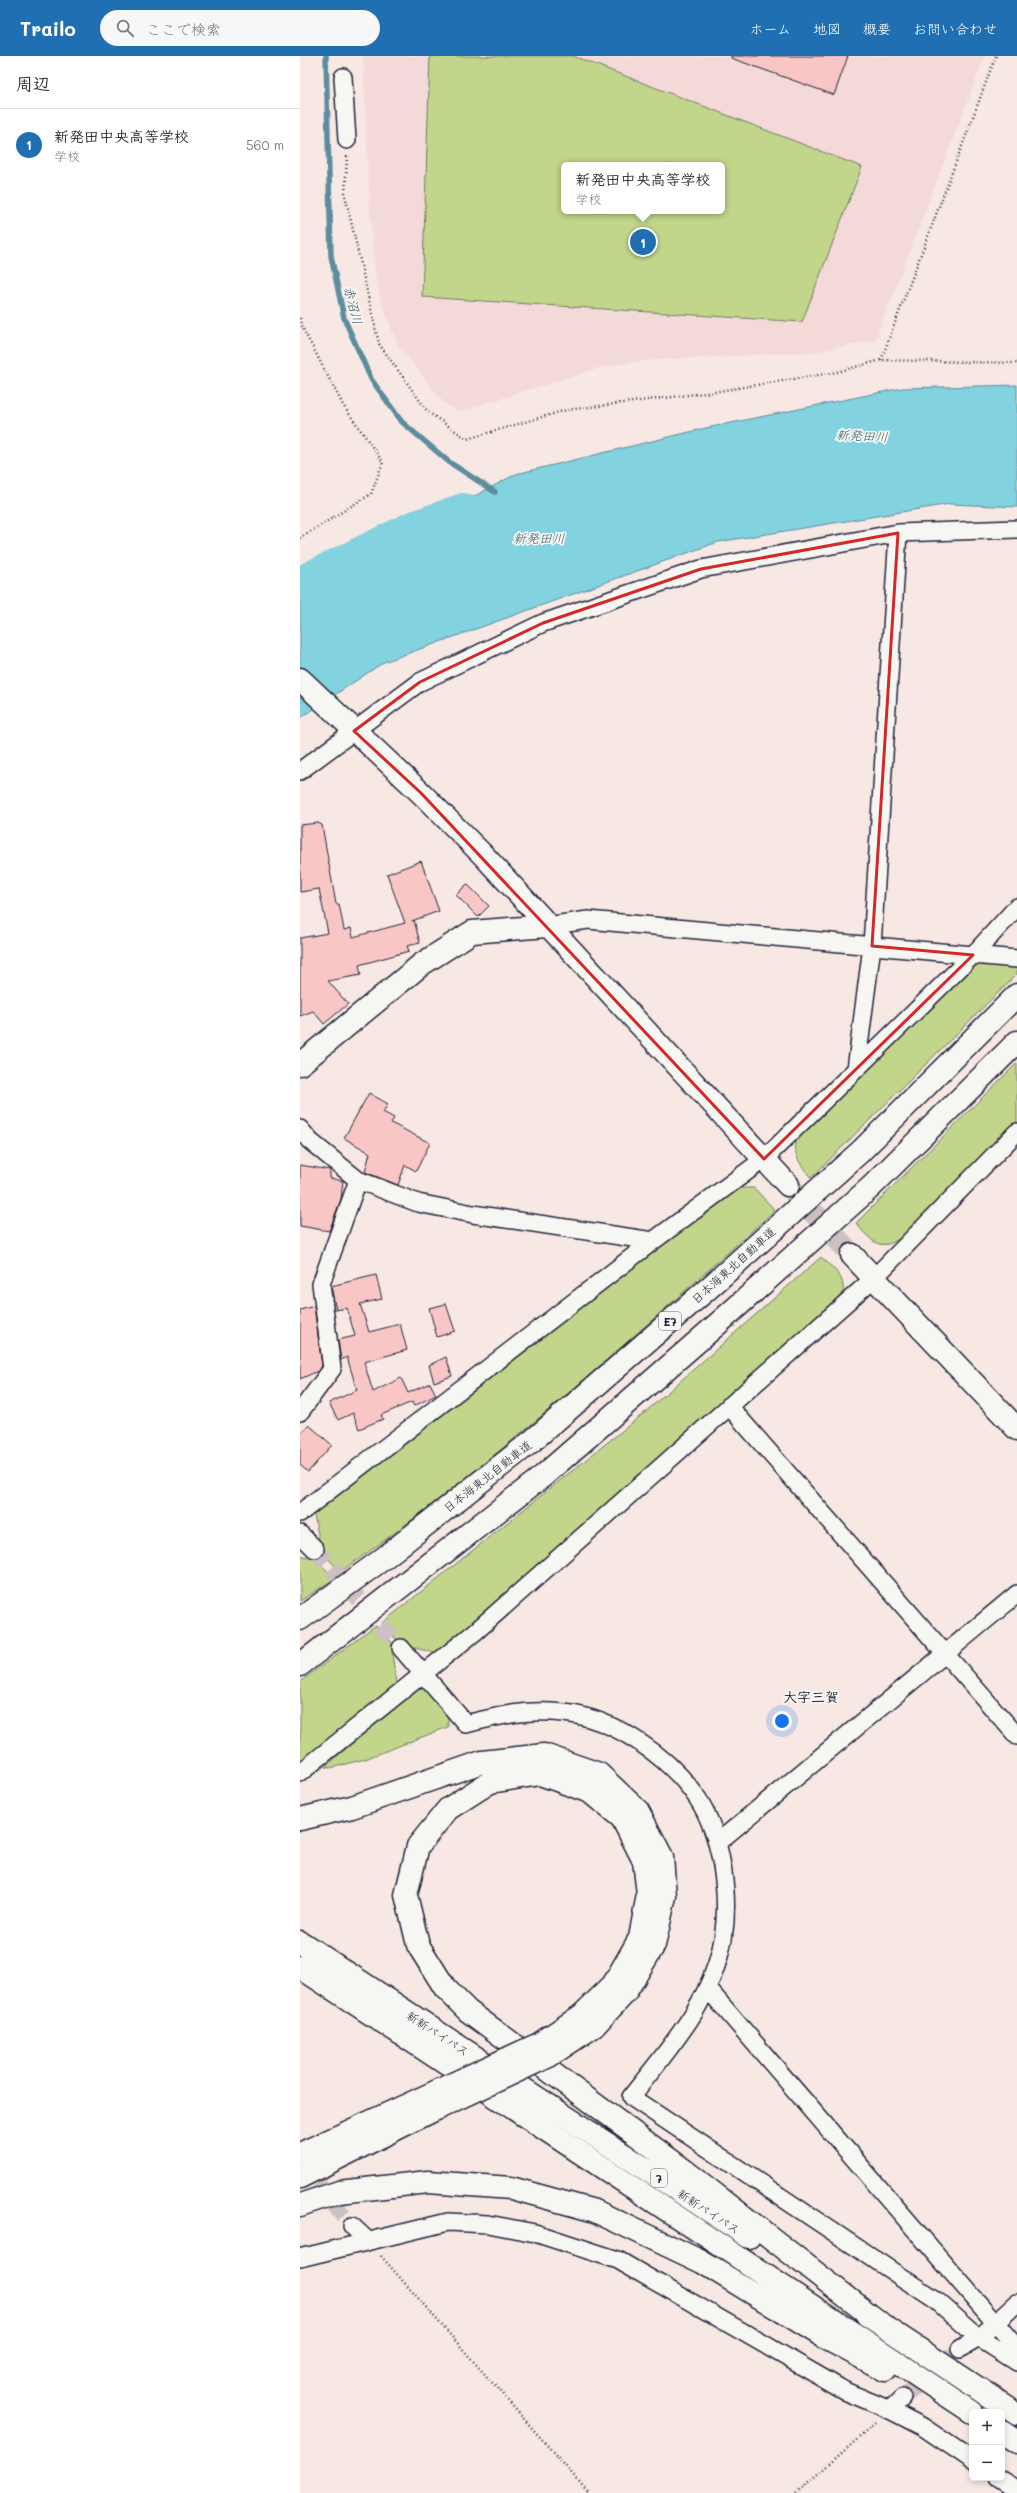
<!DOCTYPE html>
<html lang="ja">
<head>
<meta charset="utf-8">
<style>
	body { margin:0; font-family:Mali,"Klee One",sans-serif; background:#f7f7f7; color:#2b2b33 }
	.controls { position:absolute; right:12px; bottom:12px; display:grid; overflow:hidden; border-radius:6px; box-shadow:0 2px 6px #0003 }
	.controls button { width:36px; height:36px; display:grid; place-items:center; padding:0; border:0; border-bottom:1px solid #e1e1e2; background:#fff; color:#2b2b33; font:20px sans-serif }
	.you { position:absolute; left:482px; top:1665px; width:14px; height:14px; margin:-10px; border:3px solid #fff; border-radius:50%; background:#1a73e8; box-shadow:0 0 0 6px #1a73e833 }
	.badge { display:grid; place-items:center; width:26px; height:26px; border-radius:50%; background:#1f6fb2; color:#fff; font-size:13px; font-weight:700 }
	.pin { position:absolute; translate:-50% -50%; border:2px solid #fff; box-shadow:0 1px 4px #0006 }
	.popup { position:absolute; left:261px; top:106px; width:164px; height:52px; box-sizing:border-box; display:grid; place-content:center; border-radius:6px; background:#fff; filter:drop-shadow(0 1px 3px #0005); font-size:13px; white-space:nowrap; color:#7c7c81 }
	.popup b { font-size:15px; color:#2b2b33 }
	.popup::after { content:''; position:absolute; left:50%; top:100%; margin-left:-8px; border:8px solid transparent; border-top-color:#fff }
	.list { margin:0; padding:0; list-style:none }
	h2 { display:flex; justify-content:space-between; align-items:center; height:52px; margin:0; padding:0 16px; font-size:17px }
	h2 small { font-size:13px; font-weight:400; color:#7c7c81 }
	.list li { display:grid; grid-template-columns:26px 1fr auto; gap:12px; align-items:center; box-sizing:border-box; height:72px; padding:0 16px; border-top:1px solid #e1e1e2 }
	.list b { display:block; font-size:15px; white-space:nowrap }
	.list p { margin:0; font-size:13px; white-space:nowrap; color:#7c7c81 }
	.list em { font-size:13px; font-style:normal; color:#7c7c81 }
	.icon { flex:none; width:22px; height:22px; fill:none; stroke:currentColor; stroke-width:2; stroke-linecap:round; stroke-linejoin:round }
	.map { position:relative; flex:none; width:717px; height:2437px; overflow:hidden }
	header { display:flex; align-items:center; gap:24px; box-sizing:border-box; height:56px; padding:0 20px; background:#1f6fb2; color:#fff }
	header strong { font-size:19px }
	nav { display:flex; gap:22px; margin-inline-start:auto; font-size:14px }
	.search { width:280px; height:36px; background:#f7f7f7; display:flex; align-items:center; gap:10px; box-sizing:border-box; padding:0 14px; border-radius:22px; color:#7c7c81; font-size:15px }
	main { display:flex }
	aside { flex:1; background:#fff }
	.map>svg:first-child { display:block }
	.built { fill:#f3dad8; fill-rule:evenodd }
	.green { fill:#c1d58b; stroke:#727c63; fill-rule:evenodd }
	.water { fill:#83d2df; stroke:#5c8c9d }
	.lines { fill:none; stroke-linecap:round; stroke-linejoin:round }
	.stream { stroke:#5c8c9d; stroke-width:5.5 }
	.river { stroke:#83d2df; stroke-width:32 }
	.building { fill:#f8c7c5; stroke:#22223b }
	.street-tunnel { stroke:#ccc0c2; stroke-width:17; stroke-dasharray:17 8; stroke-linecap:butt }
	.secondary-tunnel { stroke:#ccc0c2; stroke-width:22; stroke-dasharray:22 11; stroke-linecap:butt }
	.street-casing { stroke:#22223b; stroke-width:20 }
	.secondary-casing { stroke:#22223b; stroke-width:25 }
	.highway-casing { stroke:#22223b; stroke-width:25 }
	.path { stroke:#22223b; stroke-width:2.5; stroke-dasharray:1 3; stroke-linecap:butt }
	.street { stroke:#f6f6f2; stroke-width:17 }
	.secondary { stroke:#f6f6f2; stroke-width:22 }
	.highway { stroke:#f6f6f2; stroke-width:22 }
	.highway-bridge-casing { stroke:#22223b; stroke-width:25; stroke-linecap:butt }
	.highway-bridge { stroke:#f6f6f2; stroke-width:22 }
	.marked { fill:none; stroke:#d62828; stroke-width:3; stroke-linejoin:round }
	.labels { text-anchor:middle; dominant-baseline:central; stroke-width:3.5; stroke-linejoin:round; paint-order:stroke }
	.shield { fill:#f6f6f2; stroke:#626272; stroke-width:1 }
	.shield-label { font-size:11px; font-weight:bold; fill:#22223b }
	.street-label { font-size:12px; fill:#22223b; stroke:#f6f6f2 }
	.water-label { font-size:13px; font-style:italic; fill:#3f576c; stroke:#f6f6f2 }
	.quarter-label { font-size:14px; font-weight:bold; fill:#22223b; stroke:#f6f6f2 }
</style>
</head>
<body>
<header>
<strong>Trailo</strong>
<div class="search"><svg class="icon" aria-label="search" viewBox="0 0 24 24"><circle cx="10" cy="10" r="6"/><path d="M15 15l6 6"/></svg>ここで検索</div>
<nav><a>ホーム</a><a>地図</a><a>概要</a><a>お問い合わせ</a></nav>
</header>
<main>
<aside>
<h2>周辺<small></small></h2>
<ul class="list">
<li><span class="badge">1</span><div><b>新発田中央高等学校</b><p>学校</p></div><em>560 m</em></li>
</ul>
</aside>
<div class="map">
<svg width="717" height="2437" viewBox="0 0 717 2437">
	<rect width="100%" height="100%" fill="#f7e8e4"/>
	<filter id="ink" filterUnits="userSpaceOnUse"><feTurbulence type="fractalNoise" baseFrequency=".025" numOctaves="2"/><feDisplacementMap in="SourceGraphic" scale="8" xChannelSelector="R" yChannelSelector="G"/><feConvolveMatrix kernelMatrix="1 2 1 2 8 2 1 2 1" color-interpolation-filters="sRGB"/></filter>
	<g filter="url(#ink)">
		<path class="built" d="M63,0H685L575,285L513,296L341,305L302,311L158,356L142,345L97,287L80,242L75,215L70,156ZM264,109H422V155H264Z"/>
		<path class="green" d="M130,0H273L562,111L502,266L122,241ZM264,109H422V155H264Z
			M717,904V918L511,1122C499,1107 491,1097 498,1078L679,905Z
			M717,1007V1066L612,1174C585,1194 578,1195 556,1167Z
			M438,1132H454L473,1152V1156C333,1281 194,1409 40,1516L17,1490L20,1487L13,1455L325,1211Z
			M521,1201C538,1217 547,1221 542,1247L139,1598L111,1591L105,1584L101,1589L82,1567L343,1358Z
			M11,1496L34,1523L0,1545V1499L7,1501Z
			M76,1569L98,1593L92,1596L97,1634L0,1713V1626Z
			M117,1630L123,1631L148,1657V1671L65,1703L30,1712L25,1711Z"/>
		<path class="water" d="M717,329V451L650,448L418,486L84,606L0,662V533L216,418L406,372L602,332Z"/>
		<g class="lines">
			<path class="stream" d="M26,0L31,200L44,262L71,323L102,366L149,406L195,436"/>
			<path class="river" d="M0,526L113,471L163,453"/>
		</g>
		<path class="building" d="M431,0H548L534,39L431,2Z
			M18,767L22,769L36,848H39L44,874L51,872L53,881L105,867L87,818L121,805L139,855L112,865L114,864L120,887L107,890L109,895L59,909L61,919L28,925L48,948L24,968L13,955L0,960V882L28,877L19,833L0,836V769Z
			M167,828L189,850L178,861L156,839Z
			M69,1037L88,1048L83,1056L94,1062L91,1067L130,1087L116,1115L105,1109L98,1129L65,1116L70,1097L44,1082Z
			M0,1109L30,1114V1122L43,1125L41,1143L29,1175L0,1170Z
			M76,1219L82,1243L60,1248L69,1276L100,1268L107,1294L64,1306L73,1336L101,1322L108,1337L130,1327L136,1339L114,1350L112,1346L81,1359L83,1363L59,1373L53,1357L38,1364L29,1347L57,1334L47,1301L41,1304L38,1284L55,1280L47,1252L36,1254L31,1230Z
			M146,1248L155,1275L137,1281L129,1252Z
			M14,1250L22,1310L18,1315L0,1323V1254Z
			M146,1301L152,1320L134,1326L129,1309Z
			M9,1369L32,1389L8,1416L0,1409V1379Z"/>
		<g class="lines">
			<path class="street-tunnel" d="M15,1493L101,1592
				M1,2108L52,2170
				M602,2342L660,2293"/>
			<path class="secondary-tunnel" d="M488,1129L552,1199"/>
			<g class="street-casing">
				<path id="street" d="M43,21L47,84
					M0,715L120,626L243,567L401,513L598,477L717,473
					M247,870L288,864L717,903
					M556,1013L572,890L598,477
					M0,1073L10,1085L58,1124L118,1147L173,1158L353,1185
					M429,1350L717,1680
					M0,1356L32,1313L21,1228L58,1124
					M0,1457L353,1185L464,1103L673,899L717,851
					M0,1478L15,1493
					M101,1592L166,1668C202,1659 226,1653 264,1657C314,1662 370,1701 398,1743C422,1780 430,1840 423,1883C412,1946 369,1992 331,2041L637,2245L679,2282L717,2306
					M0,1717L175,1576L574,1222L717,1076
					M417,1787L717,1538
					M408,1933L717,2292
					M52,2170L67,2184
					M0,2202L148,2166L188,2168L235,2177L318,2204L547,2336L590,2354L623,2371L672,2404
					M660,2293L679,2282L717,2247
					M590,2354L602,2342
					M698,2422L717,2434"/>
			</g>
			<g class="secondary-casing">
				<path id="secondary" d="M0,623L121,737L185,801L488,1129
					M0,1008L122,908L172,876L247,870
					M552,1199L717,1373"/>
			</g>
			<g class="highway-casing">
				<path id="highway" d="M0,1563L80,1505L232,1385L411,1230L561,1095L717,939
					M0,1609L243,1420L421,1265L571,1131L717,986
					M0,1763L52,1751L182,1706L244,1699L299,1718L338,1755L362,1801L365,1840L354,1889L325,1937L294,1970
					M0,1886L449,2181
					M0,1911L672,2356
					M282,1959L313,1929L340,1882L348,1838L344,1805L322,1762L290,1736L240,1718L190,1726L148,1753L118,1790L106,1839L118,1889L145,1932L168,1955L384,2114L580,2267
					M0,2098L120,2043
					M0,2121L134,2054
					M0,2149L39,2136L128,2126L211,2132L295,2155L402,2206L529,2284L585,2314
					M567,2259L717,2358
					M702,2376L717,2386"/>
			</g>
			<path class="path" d="M47,100L45,139L79,288L128,356L167,383L266,354L413,336L537,316L581,304L717,307
				M0,262L1,269L43,349L83,406L71,438L0,482
				M581,304L696,0
				M81,2200L289,2437
				M496,2437L577,2366"/>
			<use href="#street" class="street"/>
			<use href="#secondary" class="secondary"/>
			<use href="#highway" class="highway"/>
			<g class="highway-bridge-casing">
				<path id="highway-bridge" d="M120,2043L239,1988L282,1959
					M134,2054L249,2000L294,1970"/>
			</g>
			<use href="#highway-bridge" class="highway-bridge"/>
		</g>
	</g>
	<path class="marked" d="M598,477L572,890L673,899L464,1103L121,737L54,675L120,626L243,567L401,513Z"/>
	<g class="labels">
		<g class="shield">
			<rect x="359" y="1256" width="22" height="18" rx="3"/>
			<rect x="351" y="2113" width="16" height="18" rx="3"/>
		</g>
		<g class="shield-label">
			<text x="370" y="1265">E7</text>
			<text x="359" y="2122">7</text>
		</g>
		<g class="street-label">
			<text transform="translate(433 1209) rotate(-42)">日本海東北自動車道</text>
			<text transform="translate(187 1420) rotate(-38)">日本海東北自動車道</text>
			<text transform="translate(138 1977) rotate(33)">新新バイパス</text>
			<text transform="translate(409 2155) rotate(33)">新新バイパス</text>
		</g>
		<g class="water-label">
			<text transform="translate(54 249) rotate(75)">赤沼川</text>
			<text transform="translate(562 379) rotate(3)">新発田川</text>
			<text x="239" y="481">新発田川</text>
		</g>
		<g class="quarter-label">
			<text x="511" y="1640">大字三賀</text>
		</g>
	</g>
</svg>
<div class="controls">
<button>+</button>
<button>−</button>
</div>
<div class="you"></div>
<div class="pin badge" style="left:343px;top:186px">1</div>
<div class="popup"><b>新発田中央高等学校</b>学校</div>
</div>
</main>
</body>
</html>
